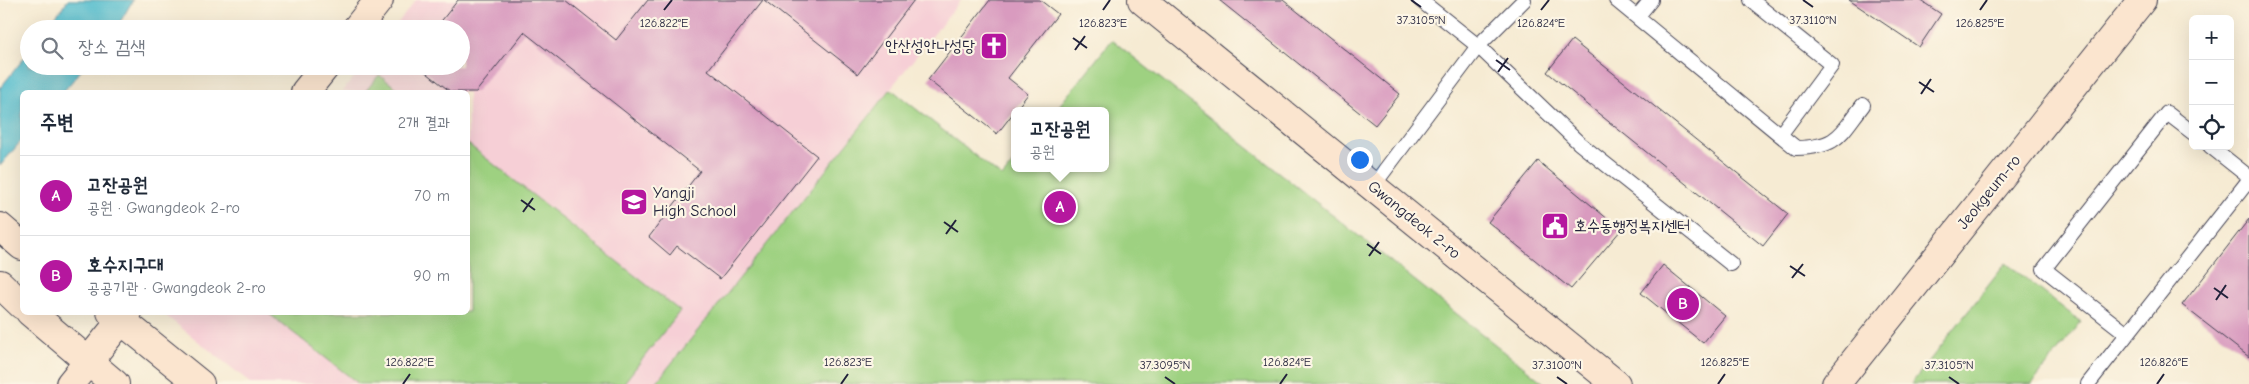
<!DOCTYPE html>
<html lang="ko">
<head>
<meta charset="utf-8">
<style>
	body { margin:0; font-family:"Comic Neue","Poor Story",sans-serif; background:#f6f6f7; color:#1f2937 }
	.controls { position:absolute; right:15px; top:15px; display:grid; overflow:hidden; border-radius:8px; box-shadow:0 5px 20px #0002 }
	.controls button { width:45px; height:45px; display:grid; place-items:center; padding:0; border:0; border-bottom:1px solid #e0e1e3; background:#fff; color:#1f2937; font:25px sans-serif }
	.you { position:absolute; left:1359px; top:159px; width:18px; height:18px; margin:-12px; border:4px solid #fff; border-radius:50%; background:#1a73e8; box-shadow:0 0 0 8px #1a73e833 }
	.badge { display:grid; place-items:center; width:32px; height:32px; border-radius:50%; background:#b5179e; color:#fff; font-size:16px; font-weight:700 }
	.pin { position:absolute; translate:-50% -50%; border:2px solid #fff; box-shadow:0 1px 5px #0006 }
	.popup { position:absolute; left:1011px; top:107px; width:98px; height:65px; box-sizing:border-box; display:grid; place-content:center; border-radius:8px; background:#fff; filter:drop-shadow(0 1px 4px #0005); font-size:16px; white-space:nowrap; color:#747a83 }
	.popup b { font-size:19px; color:#1f2937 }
	.popup::after { content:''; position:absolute; left:50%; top:100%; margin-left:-10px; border:10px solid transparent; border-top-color:#fff }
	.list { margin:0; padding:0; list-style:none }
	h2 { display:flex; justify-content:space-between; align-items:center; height:65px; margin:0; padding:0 20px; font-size:21px }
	h2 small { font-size:16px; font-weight:400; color:#747a83 }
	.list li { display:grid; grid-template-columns:32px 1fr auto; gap:15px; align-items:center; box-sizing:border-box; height:80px; padding:0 20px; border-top:1px solid #e0e1e3 }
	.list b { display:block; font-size:19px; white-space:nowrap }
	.list p { margin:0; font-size:16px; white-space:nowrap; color:#747a83 }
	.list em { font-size:16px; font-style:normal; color:#747a83 }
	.icon { flex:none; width:28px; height:28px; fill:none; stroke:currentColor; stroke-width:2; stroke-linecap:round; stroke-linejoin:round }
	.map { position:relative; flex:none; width:2249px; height:384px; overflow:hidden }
	.search { position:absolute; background:#fff; box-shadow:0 5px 20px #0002; left:20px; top:20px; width:450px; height:55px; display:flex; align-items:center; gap:12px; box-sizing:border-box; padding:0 18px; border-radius:28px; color:#747a83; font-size:19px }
	.panel { position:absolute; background:#fff; box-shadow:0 5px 20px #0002; left:20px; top:90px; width:450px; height:225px; border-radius:8px }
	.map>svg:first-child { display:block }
	.built { fill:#f6cfd6 }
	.green { fill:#9ed181; stroke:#607a5e }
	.water { fill:#51bccd; stroke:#3a6f84 }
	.building { fill:#d99bbf }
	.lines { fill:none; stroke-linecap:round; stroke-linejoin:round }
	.lane-casing { stroke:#424052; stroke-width:16 }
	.secondary-casing { stroke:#424052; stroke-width:30 }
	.lane { stroke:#fff; stroke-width:14 }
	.secondary { stroke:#fbe5cf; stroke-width:28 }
	.ticks { fill:none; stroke:#22223b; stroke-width:2 }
	.labels { text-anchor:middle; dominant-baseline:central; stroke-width:4.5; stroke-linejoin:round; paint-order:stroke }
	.poi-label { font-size:16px; fill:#22223b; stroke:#fcf5e5; text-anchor:start }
	.street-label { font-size:16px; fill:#22223b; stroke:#fcf5e5 }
	.ticks-label { font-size:12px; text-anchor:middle; fill:#22223b; stroke:#fcf5e5; stroke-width:4.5; stroke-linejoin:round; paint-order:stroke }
</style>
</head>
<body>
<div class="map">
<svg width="2249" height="384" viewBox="0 0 2249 384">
	<rect width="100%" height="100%" fill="#fcf5e5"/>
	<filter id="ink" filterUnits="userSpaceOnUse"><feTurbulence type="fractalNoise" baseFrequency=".02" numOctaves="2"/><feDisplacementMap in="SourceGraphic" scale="10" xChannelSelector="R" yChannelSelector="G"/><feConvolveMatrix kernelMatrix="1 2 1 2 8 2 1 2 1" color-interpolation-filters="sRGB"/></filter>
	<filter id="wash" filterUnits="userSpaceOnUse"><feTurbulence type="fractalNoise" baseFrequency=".0096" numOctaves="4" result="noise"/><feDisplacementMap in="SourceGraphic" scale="20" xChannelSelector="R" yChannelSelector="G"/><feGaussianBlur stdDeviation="1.12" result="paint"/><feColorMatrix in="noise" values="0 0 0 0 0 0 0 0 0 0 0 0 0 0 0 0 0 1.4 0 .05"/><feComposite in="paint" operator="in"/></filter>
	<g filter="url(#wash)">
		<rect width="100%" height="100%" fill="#f6ebd3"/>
		<path class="built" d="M416,0H961L655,384H252L165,315L167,312H468V92H342L363,66H461V29H393Z"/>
		<path class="green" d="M1112,40L1545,384H655L891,89L1002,177L1015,161V168H1105V111H1055Z
			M379,75L402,92H365Z
			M468,144L680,311L623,384H359L268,313L468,312Z
			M2006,263L2081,322L2032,384H1911Z"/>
		<path class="water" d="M68,0H133L116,29H46Z
			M29,52V66H85L63,92H22V140L0,166V88Z"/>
		<g id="blocks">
			<path class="building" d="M458,0H566L616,40L648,0H763L708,70L817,156L720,279L677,246L670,255L649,237L700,171L524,32L476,92H451L418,66H461V29H435Z
				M764,0H914L858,74Z
				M990,0H1040L1058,14L1008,78L1028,94L997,134L928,80Z
				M1219,0H1283L1400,94L1375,125Z
				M1849,0H1920L1941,14L1919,47Z
				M1572,40L1788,214L1763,246L1547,72Z
				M1538,161L1621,230L1571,289L1488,222Z
				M2249,219V357L2182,305Z
				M1663,265L1725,316L1703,343L1641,293Z"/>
		</g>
	</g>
	<g filter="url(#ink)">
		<use href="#blocks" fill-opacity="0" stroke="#424052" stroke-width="1"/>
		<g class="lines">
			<g class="lane-casing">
				<path id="lane" d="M1420,0L1478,46L1579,143L1731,264
					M1616,0L1796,148C1838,147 1839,136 1863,105
					M1751,0L1832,65L1780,135
					M1637,17L1651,0
					M2210,146L2249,177
					M1373,186L1478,46L1524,0
					M2127,334L2044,269L2167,113L2193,133
					M2088,384L2249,180"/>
			</g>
			<g class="secondary-casing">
				<path id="secondary" d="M1142,0L1616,384
					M356,29L379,0
					M305,92L326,66
					M0,227L22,246
					M0,284L22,305
					M30,312L115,384
					M111,312L200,384
					M70,384L128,312
					M1836,384L2142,0"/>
			</g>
			<use href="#lane" class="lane"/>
			<use href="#secondary" class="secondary"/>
		</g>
	</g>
	<path class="ticks" d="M1411,0L1421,7M1803,0L1813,7M664,10L672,0M1103,10L1110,0M1541,10L1549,0M1980,10L1987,0M1073,38L1087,48M1075,50L1085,36M1496,60L1510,70M1498,72L1508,58M1919,82L1934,92M1921,94L1931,79M521,200L535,210M523,212L533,198M944,222L958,232M946,234L956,220M1367,244L1381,254M1369,256L1379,242M1790,266L1805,276M1792,278L1803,264M2214,288L2228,298M2216,300L2226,285M1165,377L1175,384M1557,377L1567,384M1949,377L1959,384M403,384L410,374M841,384L848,374M1280,384L1287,374M1718,384L1725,374M2157,384L2164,374"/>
	<defs>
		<g id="church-square" transform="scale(1.4375)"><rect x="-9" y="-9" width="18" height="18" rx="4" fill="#b5179e" stroke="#fcf5e5"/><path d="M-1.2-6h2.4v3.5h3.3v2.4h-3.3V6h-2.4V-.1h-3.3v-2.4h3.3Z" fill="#fff"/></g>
		<g id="school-square" transform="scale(1.4375)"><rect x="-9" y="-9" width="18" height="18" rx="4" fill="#b5179e" stroke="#fcf5e5"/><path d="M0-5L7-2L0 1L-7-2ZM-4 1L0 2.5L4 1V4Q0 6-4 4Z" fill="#fff"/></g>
		<g id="civic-square" transform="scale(1.4375)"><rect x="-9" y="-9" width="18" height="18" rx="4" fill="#b5179e" stroke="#fcf5e5"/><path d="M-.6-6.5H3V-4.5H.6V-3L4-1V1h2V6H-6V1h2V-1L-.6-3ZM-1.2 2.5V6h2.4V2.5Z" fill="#fff"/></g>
	</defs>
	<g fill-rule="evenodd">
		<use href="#church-square" x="994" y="46"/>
		<use href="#school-square" x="634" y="202"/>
		<use href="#civic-square" x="1555" y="226"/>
	</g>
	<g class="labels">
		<g class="poi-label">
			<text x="975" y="46" text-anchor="end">안산성안나성당</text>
			<text x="653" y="193">Yangji<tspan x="653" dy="18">High School</tspan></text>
			<text x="1574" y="226">호수동행정복지센터</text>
		</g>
		<g class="street-label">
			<text transform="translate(1989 192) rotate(-51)">Jeokgeum-ro</text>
			<text transform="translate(1414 220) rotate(39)">Gwangdeok 2-ro</text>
		</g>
	</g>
	<g class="ticks-label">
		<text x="1813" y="24">37.3110°N</text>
		<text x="1421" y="24">37.3105°N</text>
		<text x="664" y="27">126.822°E</text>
		<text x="1103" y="27">126.823°E</text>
		<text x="1541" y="27">126.824°E</text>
		<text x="1980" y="27">126.825°E</text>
		<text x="410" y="366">126.822°E</text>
		<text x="848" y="366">126.823°E</text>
		<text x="1287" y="366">126.824°E</text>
		<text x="1725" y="366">126.825°E</text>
		<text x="2164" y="366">126.826°E</text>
		<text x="1165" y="369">37.3095°N</text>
		<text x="1557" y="369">37.3100°N</text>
		<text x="1949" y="369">37.3105°N</text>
	</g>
</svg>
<div class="controls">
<button>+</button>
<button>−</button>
<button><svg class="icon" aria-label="locate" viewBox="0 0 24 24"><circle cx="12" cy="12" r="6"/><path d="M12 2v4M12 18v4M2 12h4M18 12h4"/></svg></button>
</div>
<div class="you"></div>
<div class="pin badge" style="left:1060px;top:207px">A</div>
<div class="popup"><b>고잔공원</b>공원</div>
<div class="pin badge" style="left:1683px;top:304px">B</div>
<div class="search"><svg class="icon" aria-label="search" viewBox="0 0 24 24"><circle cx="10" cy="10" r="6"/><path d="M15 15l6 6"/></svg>장소 검색</div>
<section class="panel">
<h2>주변<small>2개 결과</small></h2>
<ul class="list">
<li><span class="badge">A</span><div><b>고잔공원</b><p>공원 · Gwangdeok 2-ro</p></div><em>70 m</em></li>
<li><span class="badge">B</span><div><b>호수지구대</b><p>공공기관 · Gwangdeok 2-ro</p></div><em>90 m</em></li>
</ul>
</section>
</div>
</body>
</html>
